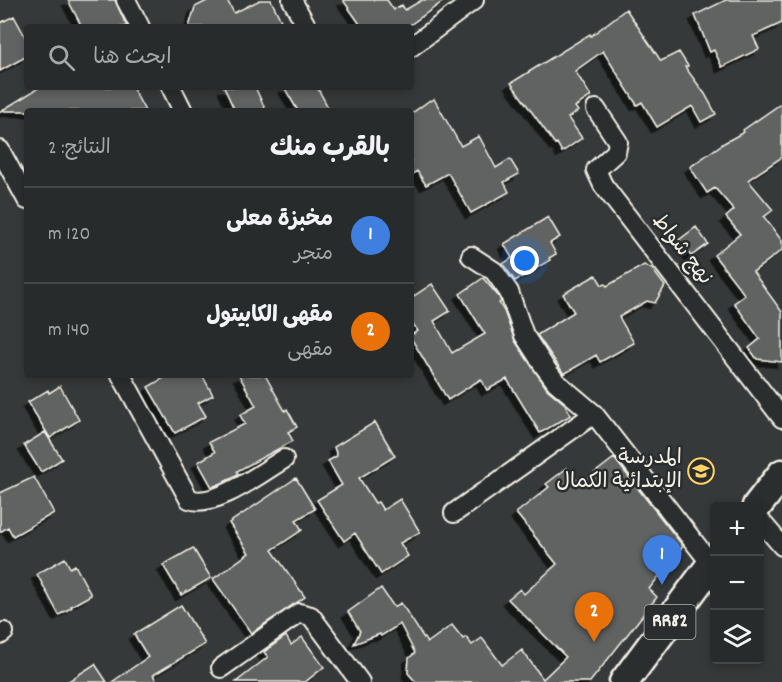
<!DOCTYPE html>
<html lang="ar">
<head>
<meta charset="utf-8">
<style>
	body { margin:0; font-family:Dekko,"Playpen Sans Arabic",sans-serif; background:#343737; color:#f1f3f6; direction:rtl }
	.controls { position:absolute; right:18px; bottom:18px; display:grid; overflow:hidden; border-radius:6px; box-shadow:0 3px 9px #0003 }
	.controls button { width:54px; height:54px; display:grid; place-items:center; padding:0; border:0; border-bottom:2px solid #444747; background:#282b2b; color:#f1f3f6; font:30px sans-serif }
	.you { position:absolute; left:525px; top:261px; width:21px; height:21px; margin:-15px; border:4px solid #fff; border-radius:50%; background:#1a73e8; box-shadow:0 0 0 9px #1a73e833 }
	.badge { display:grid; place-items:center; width:39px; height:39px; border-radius:50%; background:#8abfa5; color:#fff; font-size:20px; font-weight:700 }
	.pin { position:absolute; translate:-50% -50px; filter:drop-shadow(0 2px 3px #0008) }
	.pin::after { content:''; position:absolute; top:32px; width:21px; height:18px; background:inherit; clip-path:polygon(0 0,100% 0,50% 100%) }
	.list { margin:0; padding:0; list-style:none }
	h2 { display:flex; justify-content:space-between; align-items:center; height:78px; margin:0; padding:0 24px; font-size:26px }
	h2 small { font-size:20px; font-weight:400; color:#a5a7a9 }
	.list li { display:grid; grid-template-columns:39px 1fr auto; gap:18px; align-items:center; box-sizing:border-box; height:96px; padding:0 24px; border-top:2px solid #444747 }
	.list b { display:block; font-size:22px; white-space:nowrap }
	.list p { margin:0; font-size:20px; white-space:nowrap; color:#a5a7a9 }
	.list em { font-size:20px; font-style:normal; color:#a5a7a9 }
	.icon { flex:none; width:33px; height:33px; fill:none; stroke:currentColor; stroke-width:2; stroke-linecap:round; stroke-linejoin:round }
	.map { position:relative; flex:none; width:782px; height:682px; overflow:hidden; direction:ltr }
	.search { position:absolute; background:#282b2b; box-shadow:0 3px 9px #0003; left:24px; top:24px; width:390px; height:66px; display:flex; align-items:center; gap:15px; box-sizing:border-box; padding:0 21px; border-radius:6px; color:#a5a7a9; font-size:22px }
	.panel { position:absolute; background:#282b2b; box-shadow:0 3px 9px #0003; left:24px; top:108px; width:390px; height:270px; border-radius:6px; direction:rtl }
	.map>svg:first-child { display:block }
	.building { fill:#616362; stroke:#f4f1e8; stroke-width:1.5; filter:url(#shadow) }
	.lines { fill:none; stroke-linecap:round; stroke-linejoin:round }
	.minor-casing { stroke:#f4f1e8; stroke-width:22 }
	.primary-casing { stroke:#f4f1e8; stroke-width:33 }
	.minor { stroke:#2a2d2e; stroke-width:18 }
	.primary { stroke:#2a2d2e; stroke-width:28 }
	.labels { text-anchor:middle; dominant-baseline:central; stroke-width:5; stroke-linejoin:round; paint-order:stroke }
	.shield { fill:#2a2d2e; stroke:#b7b6b0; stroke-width:1.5 }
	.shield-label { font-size:20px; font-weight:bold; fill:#f4f1e8 }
	.street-label { font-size:21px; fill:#f4f1e8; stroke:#2a2d2e }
	.poi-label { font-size:21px; fill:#f4f1e8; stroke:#2a2d2e; text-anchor:end }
</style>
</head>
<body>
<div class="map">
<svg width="782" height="682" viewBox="0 0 782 682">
	<defs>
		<filter id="shadow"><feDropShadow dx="-5.5" dy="5.5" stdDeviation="0" flood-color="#0009"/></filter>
	</defs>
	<rect width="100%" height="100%" fill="#363939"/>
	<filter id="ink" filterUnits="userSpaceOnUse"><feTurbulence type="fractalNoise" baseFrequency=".0167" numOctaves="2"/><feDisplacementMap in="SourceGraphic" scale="12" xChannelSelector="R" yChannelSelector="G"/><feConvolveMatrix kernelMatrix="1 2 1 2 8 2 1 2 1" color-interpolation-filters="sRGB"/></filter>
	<g filter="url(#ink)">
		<path class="building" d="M68,0H115L127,27H82Z
			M209,0H227L234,13L260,0H271L284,27H189L195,7Z
			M343,0H387L394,10L402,5L405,10L422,0H445L407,27H362Z
			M726,0H782V23L753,36L759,49L722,67L714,50L710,52L695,15Z
			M626,9L661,61L679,52L688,66L685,67L705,94L716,114L701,122L692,106L657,127L642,102L637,105L603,51L575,71L591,96L575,107L578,111L568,118L582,138L562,152L557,143L555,144L511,83L590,34L591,36Z
			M14,16L27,40V56L0,71V23Z
			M40,87H132L145,111H1Z
			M224,87H255L266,111H235Z
			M284,87H317L330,111H298Z
			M434,99L461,146L479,136L496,168L510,159L519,174L504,182L509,192L471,213L448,173L426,185L417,171L411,175V114L430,100L431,101Z
			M782,103V157L748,180L773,210L764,217L782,241V250L753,272L782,312V362L757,359L749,348L760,339L734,303L745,295L714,255L740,234L726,217L734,210L715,188L707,193L690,167L724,143L744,132L743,130Z
			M548,217L560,237L550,243L556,254L549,258L550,260L515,281L503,264L512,258L504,244Z
			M696,227L708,244L691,256L679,240Z
			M644,265L652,269L665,286L655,303L647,301L619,317L634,343L600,362L596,355L564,374L537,335L574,312L563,294L596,275L602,285L605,284L607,286Z
			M483,278L499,297L501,302L499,303L504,311L515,341L547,389L565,404L571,415L540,433L507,379L487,390L481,379L448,400L411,338V335L418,331L411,321V298L432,284L450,311L434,321L452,353L485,334L460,294Z
			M169,375H202L213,395L198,403L206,416L175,433L148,387Z
			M239,375H265L285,411L287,409L297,427L288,432L293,441L237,471L238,474L222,483L212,487L198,462L215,452L209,442L245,424L240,415L256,406Z
			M60,386L79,420L50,438L28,402L48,390L49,393Z
			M375,422L395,456L359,478L375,503L378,502L383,510L400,499L420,532L400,543L408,556L381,574L355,533L344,541L317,500L342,485L328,461L337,456L334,447Z
			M45,432L62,459L41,472L24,445Z
			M614,458L683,546L649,589L657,597L590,682H416L408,673L409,658L415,653L400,624L381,636L380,634L354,644L360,631L348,612L381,588L394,607L401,603L427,643L452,625L463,639L466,637L472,645L482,638L502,665L522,650L543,679L566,657L508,599L520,589L524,594L557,564L516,513L549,487L546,484L567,468L580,484Z
			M34,477L54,513L13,536L8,527L0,532V493Z
			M296,478L315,509L296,520L302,530L272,550L305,597L251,633L213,579L249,553L229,523Z
			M193,548L211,578L181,595L163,565Z
			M65,558L70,568L75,565L91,595L71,606L72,607L59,615L37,574Z
			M181,605L205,644L153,675L157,682H112L148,657L134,634Z
			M286,636L291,645L302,637L324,667L305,682H236L268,657L264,652Z
			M95,664L107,682H67Z"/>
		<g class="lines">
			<g class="minor-casing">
				<path id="minor" d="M126,0L140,27
					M292,0L307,27
					M411,47L474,0
					M171,87L183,111
					M596,109L618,142L616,152L596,170L603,185L782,418
					M0,150L27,200
					M471,256L494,271L509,292L524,335L544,366L556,382L594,414L712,565
					M121,375L189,499C215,509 262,472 284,459
					M454,513L594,414
					M760,520L782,546
					M0,635L4,632
					M221,668L299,613L311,616L360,682"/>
			</g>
			<g class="primary-casing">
				<path id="primary" d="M757,506L782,474
					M624,682L714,561"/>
			</g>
			<use href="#minor" class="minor"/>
			<use href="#primary" class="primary"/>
		</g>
	</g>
	<defs>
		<g id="school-ring" transform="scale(1.35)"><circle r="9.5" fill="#2a2d2e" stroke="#ffd166" stroke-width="1.5"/><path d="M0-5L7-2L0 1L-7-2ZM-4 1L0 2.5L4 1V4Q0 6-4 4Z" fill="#ffd166"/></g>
	</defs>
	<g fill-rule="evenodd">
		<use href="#school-ring" x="701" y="471"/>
	</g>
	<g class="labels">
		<rect class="shield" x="644.5" y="605" width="51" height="34" rx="4.5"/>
		<g class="shield-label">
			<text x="670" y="622">RR82</text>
		</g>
		<g class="street-label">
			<text transform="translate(681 250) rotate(52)">نهج شواط</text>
		</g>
		<g class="poi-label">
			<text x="682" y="459">المدرسة<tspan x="682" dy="24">الإبتدائية الكمال</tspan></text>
		</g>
	</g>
</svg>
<div class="controls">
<button>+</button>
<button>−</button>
<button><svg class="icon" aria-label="layers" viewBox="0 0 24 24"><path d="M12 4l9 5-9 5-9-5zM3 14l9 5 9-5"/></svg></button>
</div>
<div class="you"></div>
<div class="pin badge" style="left:662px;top:585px;background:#3f7fe0">1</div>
<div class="pin badge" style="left:594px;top:642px;background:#e8710a">2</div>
<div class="search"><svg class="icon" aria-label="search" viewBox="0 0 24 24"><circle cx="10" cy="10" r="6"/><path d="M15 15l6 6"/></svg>ابحث هنا</div>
<section class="panel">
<h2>بالقرب منك<small>النتائج: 2</small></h2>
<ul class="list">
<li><span class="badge" style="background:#3f7fe0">1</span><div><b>مخبزة معلى</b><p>متجر</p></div><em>120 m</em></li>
<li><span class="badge" style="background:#e8710a">2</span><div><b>مقهى الكابيتول</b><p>مقهى</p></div><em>140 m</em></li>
</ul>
</section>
</div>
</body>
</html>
